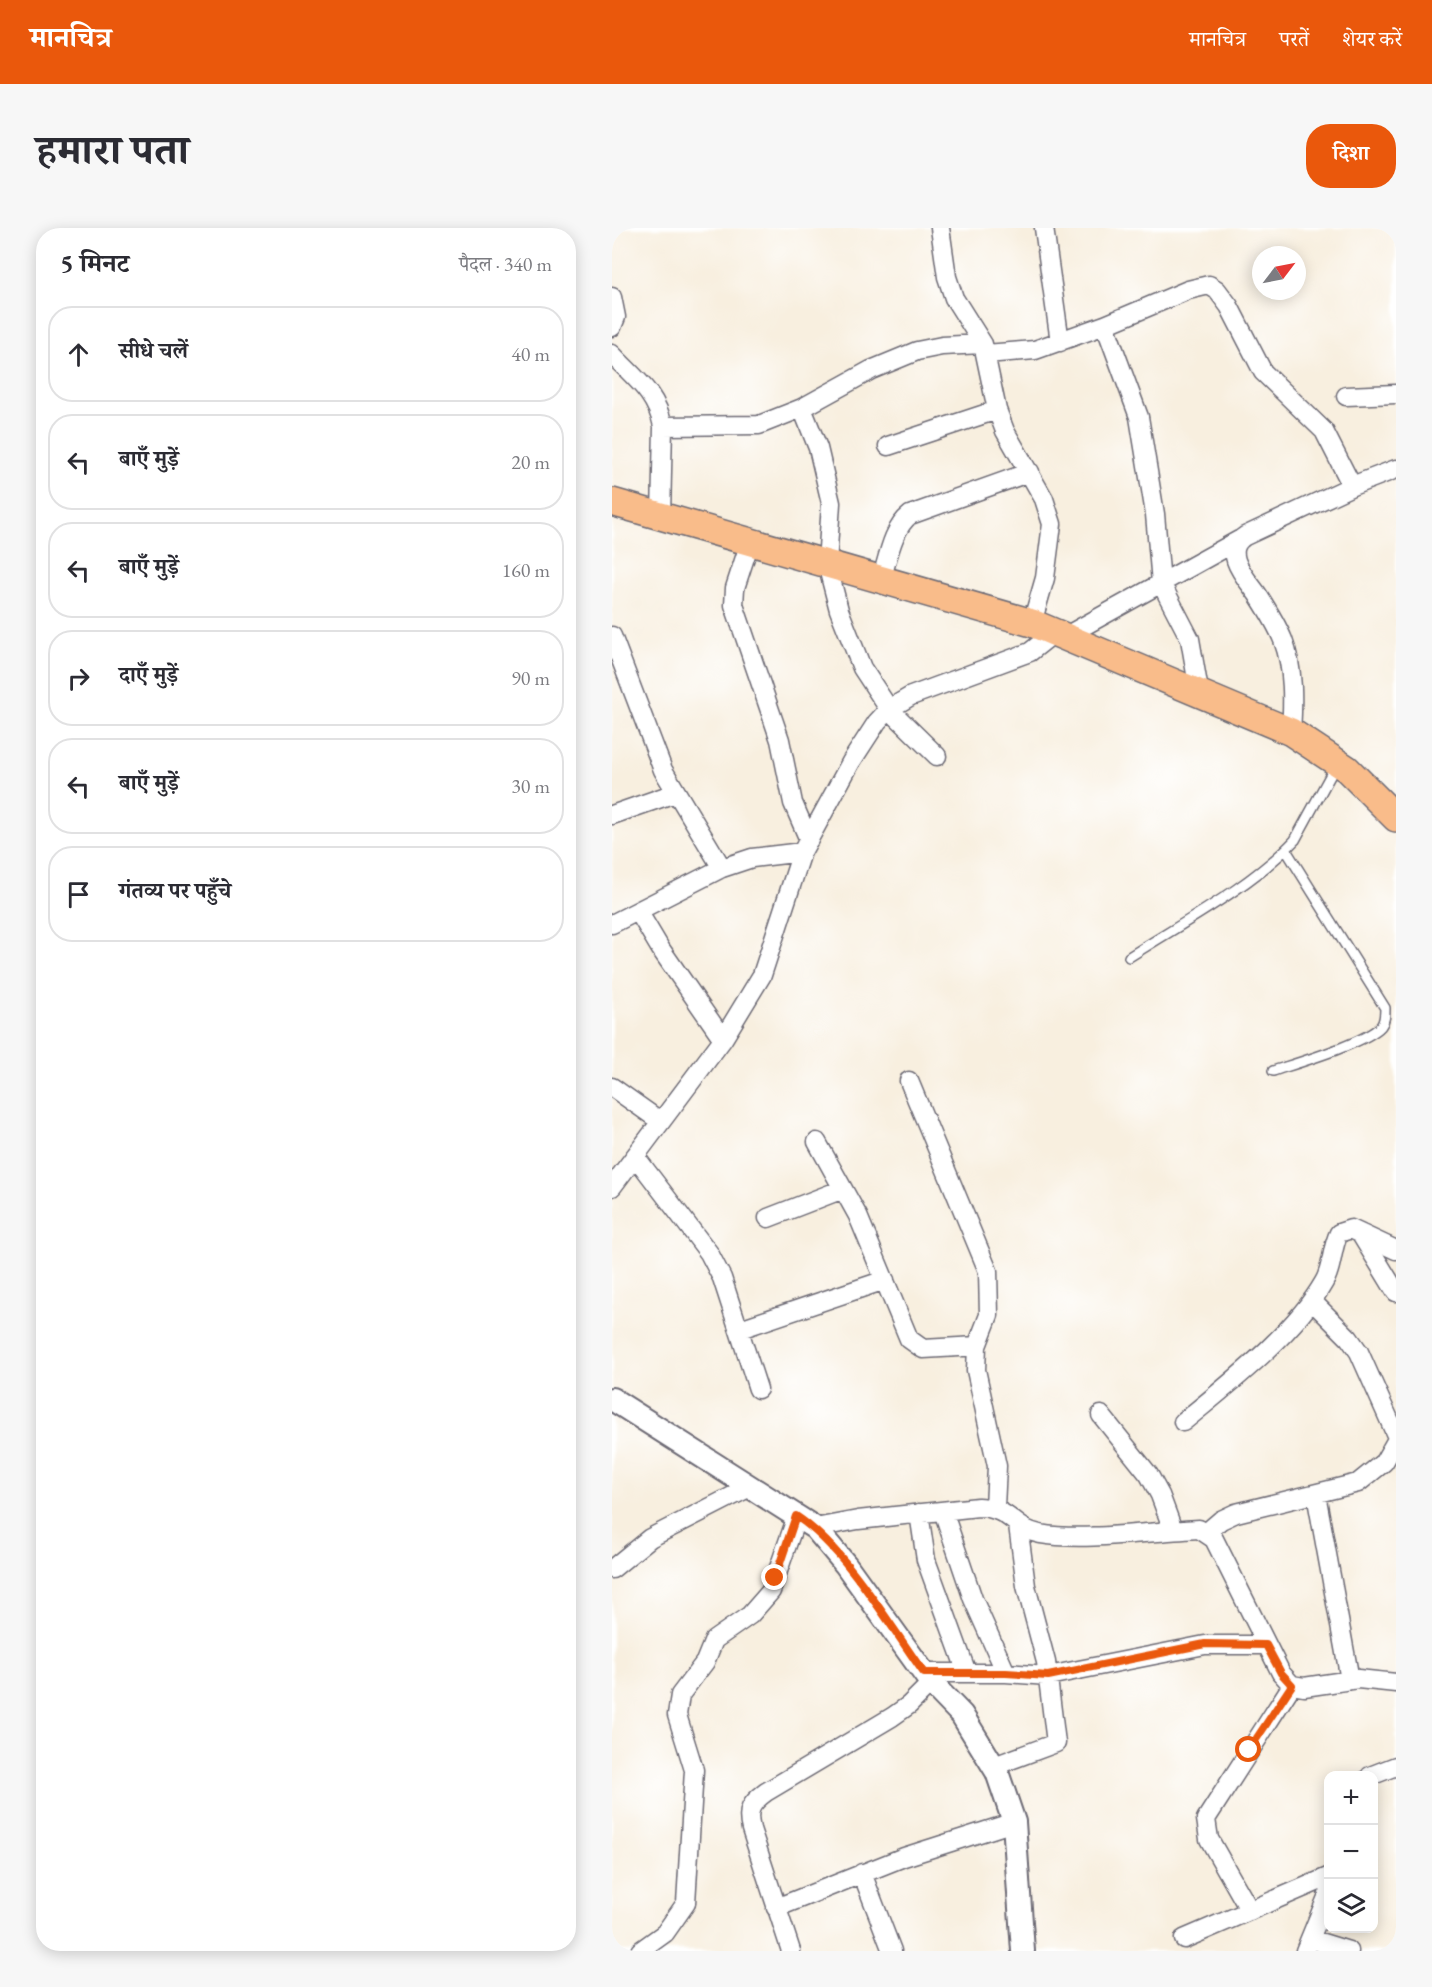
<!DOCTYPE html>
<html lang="hi">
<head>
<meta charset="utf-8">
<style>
	body { margin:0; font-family:"EB Garamond","Noto Serif Devanagari",serif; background:#f7f7f7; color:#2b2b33 }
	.controls { position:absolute; right:18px; bottom:18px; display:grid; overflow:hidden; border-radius:12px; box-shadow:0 3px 15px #0003 }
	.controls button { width:54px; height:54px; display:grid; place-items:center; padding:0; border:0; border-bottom:2px solid #e1e1e2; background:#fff; color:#2b2b33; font:30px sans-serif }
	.compass { position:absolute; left:640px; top:18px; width:54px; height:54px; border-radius:50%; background:#fff; box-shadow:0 3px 15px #0003; rotate:58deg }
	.stop { position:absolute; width:18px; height:18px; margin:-14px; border:4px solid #ea580c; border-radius:50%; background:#fff }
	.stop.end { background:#ea580c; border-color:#fff; box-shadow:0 2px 6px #0008 }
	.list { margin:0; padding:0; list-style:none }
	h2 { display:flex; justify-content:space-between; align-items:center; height:78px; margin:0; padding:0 24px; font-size:26px }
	h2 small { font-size:20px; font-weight:400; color:#7c7c81 }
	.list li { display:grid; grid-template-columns:39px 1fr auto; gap:18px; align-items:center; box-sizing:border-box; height:96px; margin:0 12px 12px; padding:0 12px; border:2px solid #e1e1e2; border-radius:24px }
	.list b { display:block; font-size:22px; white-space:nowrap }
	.list em { font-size:20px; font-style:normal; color:#7c7c81 }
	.icon { flex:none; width:33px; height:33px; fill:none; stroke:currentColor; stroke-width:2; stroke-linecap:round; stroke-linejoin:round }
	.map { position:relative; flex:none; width:784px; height:1723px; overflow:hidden; border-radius:24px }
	header { display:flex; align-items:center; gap:36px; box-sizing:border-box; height:84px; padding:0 30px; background:#ea580c; color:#fff }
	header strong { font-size:28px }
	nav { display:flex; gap:33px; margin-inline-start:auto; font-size:21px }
	.intro { display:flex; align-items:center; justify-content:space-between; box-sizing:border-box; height:144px; padding:0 36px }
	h1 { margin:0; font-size:42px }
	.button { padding:15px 27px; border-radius:24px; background:#ea580c; color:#fff; font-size:21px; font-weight:700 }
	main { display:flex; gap:36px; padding:0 36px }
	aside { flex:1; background:#fff; border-radius:24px; box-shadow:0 3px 15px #0003 }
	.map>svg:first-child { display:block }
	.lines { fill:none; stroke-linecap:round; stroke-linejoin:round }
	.service-casing { stroke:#6d6a74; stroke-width:12 }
	.minor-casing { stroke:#6d6a74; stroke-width:21 }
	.tertiary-casing { stroke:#6d6a74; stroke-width:26 }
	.primary-casing { stroke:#6d6a74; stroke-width:30 }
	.service { stroke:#fff; stroke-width:9 }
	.minor { stroke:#fff; stroke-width:18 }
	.tertiary { stroke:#fff; stroke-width:22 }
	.primary { stroke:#f9bc8a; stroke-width:27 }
	.route { stroke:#ea580c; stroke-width:8 }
</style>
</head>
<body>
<header>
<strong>मानचित्र</strong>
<nav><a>मानचित्र</a><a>परतें</a><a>शेयर करें</a></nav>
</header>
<div class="intro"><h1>हमारा पता</h1><a class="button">दिशा</a></div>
<main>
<aside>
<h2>5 मिनट<small>पैदल · 340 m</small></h2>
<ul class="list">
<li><svg class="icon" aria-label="ahead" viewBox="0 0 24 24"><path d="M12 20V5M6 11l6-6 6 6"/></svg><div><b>सीधे चलें</b></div><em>40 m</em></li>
<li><svg class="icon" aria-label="left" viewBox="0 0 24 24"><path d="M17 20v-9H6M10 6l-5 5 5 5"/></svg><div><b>बाएँ मुड़ें</b></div><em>20 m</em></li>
<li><svg class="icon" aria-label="left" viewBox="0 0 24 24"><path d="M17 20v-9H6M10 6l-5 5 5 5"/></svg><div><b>बाएँ मुड़ें</b></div><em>160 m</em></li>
<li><svg class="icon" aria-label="right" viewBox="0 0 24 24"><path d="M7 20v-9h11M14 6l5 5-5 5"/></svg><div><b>दाएँ मुड़ें</b></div><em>90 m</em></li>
<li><svg class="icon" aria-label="left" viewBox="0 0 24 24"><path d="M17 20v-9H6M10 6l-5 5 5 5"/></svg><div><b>बाएँ मुड़ें</b></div><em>30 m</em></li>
<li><svg class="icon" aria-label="arrive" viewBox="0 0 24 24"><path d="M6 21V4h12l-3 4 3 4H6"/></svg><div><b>गंतव्य पर पहुँचे</b></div></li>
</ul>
</aside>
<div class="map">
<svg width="784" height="1723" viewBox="0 0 784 1723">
	<rect width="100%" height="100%" fill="#fff"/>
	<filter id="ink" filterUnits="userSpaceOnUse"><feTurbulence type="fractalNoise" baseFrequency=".0167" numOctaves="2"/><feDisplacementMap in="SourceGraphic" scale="12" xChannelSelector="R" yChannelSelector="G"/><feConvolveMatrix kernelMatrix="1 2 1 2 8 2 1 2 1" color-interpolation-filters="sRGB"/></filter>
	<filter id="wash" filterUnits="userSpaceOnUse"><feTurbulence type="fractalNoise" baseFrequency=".008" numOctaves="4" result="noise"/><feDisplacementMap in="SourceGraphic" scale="24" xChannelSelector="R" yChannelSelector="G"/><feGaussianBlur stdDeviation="1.35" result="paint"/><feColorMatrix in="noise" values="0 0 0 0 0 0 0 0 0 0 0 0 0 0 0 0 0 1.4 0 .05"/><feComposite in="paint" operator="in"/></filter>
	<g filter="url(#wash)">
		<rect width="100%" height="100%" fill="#f8efdf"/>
	</g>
	<g filter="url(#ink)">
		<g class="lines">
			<g class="service-casing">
				<path id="service" d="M517,729C570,695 640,658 683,612L724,537
					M661,843C685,835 754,815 769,798C773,793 773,787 773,780L674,622"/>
			</g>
			<g class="minor-casing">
				<path id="minor" d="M328,0L335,49L342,70L371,116L385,182L393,203L432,271L440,296L433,350L420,395
					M432,0L448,114
					M0,69L4,89L0,99
					M493,97L527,189L543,286L549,355L578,411L587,463
					M0,126C22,150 44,164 51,198L49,289
					M374,126L423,122L493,97L576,62L597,57L605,62L617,78L651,144L712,203L740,258
					M734,168L784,166
					M190,180L206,220L219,275L215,336L227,382L250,440L277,481L325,528
					M51,198L147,197L190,180L259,142L305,123L330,118L371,116
					M276,218L385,182
					M138,314L123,360L122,377L168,512L181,575L197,612
					M269,352C276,331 280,301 298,287L418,244
					M0,408L51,542L110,640
					M452,409L627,312
					M679,504C681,474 682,441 671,412C665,397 655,381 646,367C635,351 608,324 633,308L740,258L784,241
					M0,587L63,565
					M26,683L48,720L111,811
					M0,696L110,640L140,630L190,624
					M297,853L376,1043L377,1087L365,1118L364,1142L385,1238L383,1279
					M0,859L48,893
					M205,914L246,988L297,1111L311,1121L365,1118
					M23,928L97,1025L110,1050L146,1161
					M0,959L111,811L150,747L190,624L239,534L265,494L277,481L299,468L418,424L442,405
					M156,990L231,961
					M748,1005L784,1064
					M700,1073L737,1110L747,1124L784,1207
					M128,1101L273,1052
					M489,1187L537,1247L548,1267L561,1302
					M571,1194C617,1156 683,1105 712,1054C721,1039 719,1021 727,1005L739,1001L784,1022
					M704,1266L738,1452
					M331,1283L361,1371L394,1445
					M307,1285L314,1332L355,1445
					M203,1300L246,1292L366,1279C400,1280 400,1301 428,1306C472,1314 541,1303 587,1301L602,1311L669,1445L680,1457L692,1459L746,1451L784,1455
					M595,1304L609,1292L624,1285L746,1255L772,1234L784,1213
					M0,1341L38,1310L140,1258
					M312,1445H394L436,1448L593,1417H654
					M382,1538L444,1515L434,1434L414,1358L406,1297
					M758,1548L784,1538
					M250,1645L280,1723
					M164,1680L292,1629L402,1594
					M638,1683L597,1611L594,1591L680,1457
					M572,1711L716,1649
					M698,1711L737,1723
					M28,1723L53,1705L74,1675L82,1542L65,1487L68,1467L93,1434L102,1412L138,1387L159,1363L185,1288
					M179,1723L139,1601C134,1582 139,1575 154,1564L280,1489L297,1477L319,1455
					M693,1723L716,1667"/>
			</g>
			<g class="tertiary-casing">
				<path id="tertiary" d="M0,1171L203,1300L234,1337L319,1455L350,1487L385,1544L402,1594L411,1723"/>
			</g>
			<g class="primary-casing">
				<path id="primary" d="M0,274L420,395L679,504L735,541L784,590"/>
			</g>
			<use href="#service" class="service"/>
			<use href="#minor" class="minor"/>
			<use href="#tertiary" class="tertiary"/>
			<use href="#primary" class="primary"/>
		</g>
	</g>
	<g class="lines" filter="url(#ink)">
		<path class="route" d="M163,1350L184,1288C234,1321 277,1396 312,1445H394L436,1448L593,1416L654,1417L669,1445L680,1457L637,1522"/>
	</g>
</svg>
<div class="controls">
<button>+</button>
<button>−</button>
<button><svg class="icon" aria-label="layers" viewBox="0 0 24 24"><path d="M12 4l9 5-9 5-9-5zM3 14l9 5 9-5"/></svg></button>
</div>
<svg class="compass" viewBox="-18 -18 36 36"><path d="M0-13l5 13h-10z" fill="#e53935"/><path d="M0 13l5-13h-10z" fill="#7c7c81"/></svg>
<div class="stop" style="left:637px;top:1522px"></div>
<div class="stop end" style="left:163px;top:1350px"></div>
</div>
</main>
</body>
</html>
